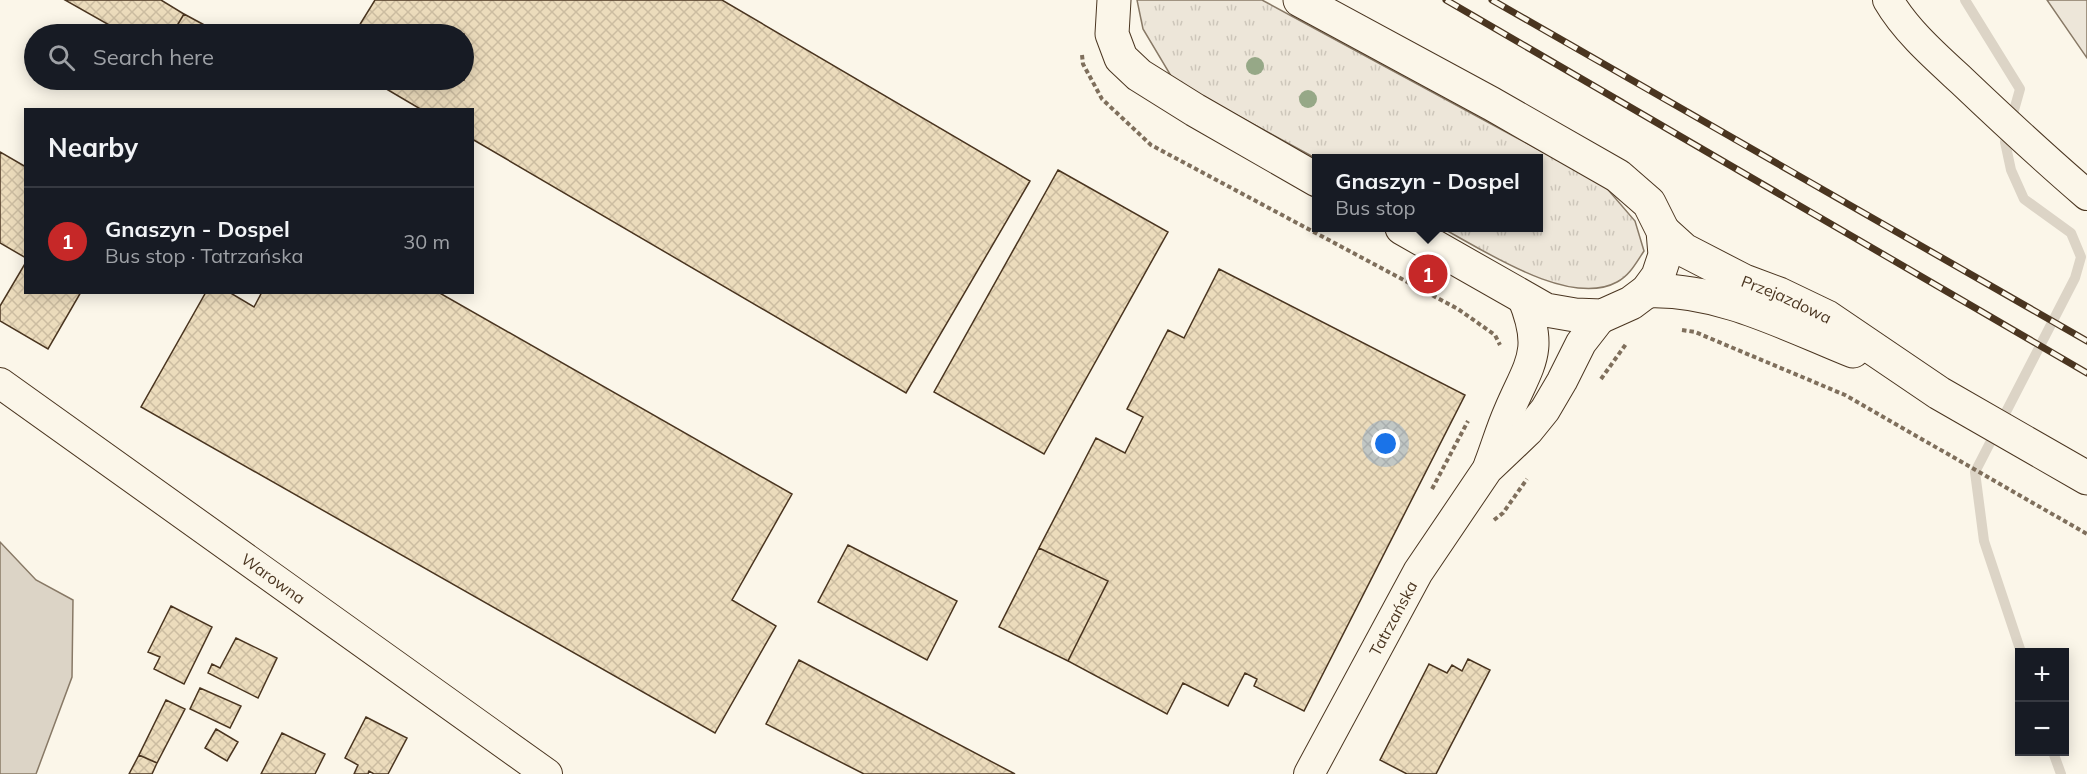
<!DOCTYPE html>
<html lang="en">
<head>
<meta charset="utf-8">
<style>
	body { margin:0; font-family:Mulish,sans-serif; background:#242831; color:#f1f3f6 }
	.controls { position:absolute; right:18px; bottom:18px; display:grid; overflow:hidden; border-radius:0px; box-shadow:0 3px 15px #0003 }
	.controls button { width:54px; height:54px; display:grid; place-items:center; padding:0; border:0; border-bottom:2px solid #363941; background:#171b24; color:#f1f3f6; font:30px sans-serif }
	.you { position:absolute; left:1386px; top:444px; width:21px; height:21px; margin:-15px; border:4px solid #fff; border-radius:50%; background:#1a73e8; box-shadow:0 0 0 9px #1a73e833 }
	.badge { display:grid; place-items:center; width:39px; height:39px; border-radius:50%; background:#c62828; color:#fff; font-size:20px; font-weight:700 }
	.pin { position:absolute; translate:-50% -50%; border:3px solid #fff; box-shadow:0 2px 6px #0006 }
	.popup { position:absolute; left:1312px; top:154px; width:231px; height:78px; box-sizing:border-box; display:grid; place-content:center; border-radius:0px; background:#171b24; filter:drop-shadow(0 2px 4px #0005); font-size:20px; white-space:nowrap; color:#9ea1a6 }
	.popup b { font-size:22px; color:#f1f3f6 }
	.popup::after { content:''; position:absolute; left:50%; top:100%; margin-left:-12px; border:12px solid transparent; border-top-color:#171b24 }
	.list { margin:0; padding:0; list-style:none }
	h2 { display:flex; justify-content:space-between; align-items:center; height:78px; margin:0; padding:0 24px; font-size:26px }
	h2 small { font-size:20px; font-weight:400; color:#9ea1a6 }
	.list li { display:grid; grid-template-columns:39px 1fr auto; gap:18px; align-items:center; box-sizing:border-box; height:108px; padding:0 24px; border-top:2px solid #363941 }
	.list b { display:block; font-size:22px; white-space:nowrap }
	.list p { margin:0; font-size:20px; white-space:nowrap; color:#9ea1a6 }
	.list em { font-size:20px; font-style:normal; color:#9ea1a6 }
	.icon { flex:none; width:33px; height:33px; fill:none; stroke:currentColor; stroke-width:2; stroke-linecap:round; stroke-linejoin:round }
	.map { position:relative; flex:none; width:2087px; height:774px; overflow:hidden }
	.search { position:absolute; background:#171b24; box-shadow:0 3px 15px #0003; left:24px; top:24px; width:450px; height:66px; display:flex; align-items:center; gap:15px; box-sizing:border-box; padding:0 21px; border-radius:33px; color:#9ea1a6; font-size:22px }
	.panel { position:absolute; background:#171b24; box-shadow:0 3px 15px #0003; left:24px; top:108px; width:450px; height:186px; border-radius:0px }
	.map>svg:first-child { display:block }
	.grass { fill:url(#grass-tufts); stroke:#887966; stroke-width:1.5 }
	.pitch { fill:#ede6d9; stroke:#887966; stroke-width:1.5 }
	.water { fill:#dcd4c6; stroke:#887966; stroke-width:1.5 }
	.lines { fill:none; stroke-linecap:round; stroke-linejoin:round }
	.stream { stroke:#dcd4c6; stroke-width:10 }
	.building { fill:url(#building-cross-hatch); stroke:#4a3520; stroke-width:1.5 }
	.minor-casing { stroke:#4a3520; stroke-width:32 }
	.primary-casing { stroke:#4a3520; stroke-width:35 }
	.path { stroke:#7f6f5c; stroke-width:4; stroke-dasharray:4.5 3; stroke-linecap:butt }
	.minor { stroke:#fbf6e9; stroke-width:30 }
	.primary { stroke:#fbf6e9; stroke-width:33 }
	.rail-casing { stroke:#4a3520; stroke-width:7 }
	.rail { stroke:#fbf6e9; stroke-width:4.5; stroke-dasharray:14; stroke-linecap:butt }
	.tree { fill:#96a887 }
	.labels { text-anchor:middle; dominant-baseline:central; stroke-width:4.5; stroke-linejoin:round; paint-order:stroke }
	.street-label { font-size:16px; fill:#4a3520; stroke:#fbf6e9 }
</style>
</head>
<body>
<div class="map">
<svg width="2087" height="774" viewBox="0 0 2087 774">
	<defs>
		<pattern id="grass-tufts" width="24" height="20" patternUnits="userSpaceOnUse" patternTransform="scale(1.5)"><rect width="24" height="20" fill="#ede6d9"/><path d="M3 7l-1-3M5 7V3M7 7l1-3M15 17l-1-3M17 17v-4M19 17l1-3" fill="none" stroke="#cdc6ba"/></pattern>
		<pattern id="building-cross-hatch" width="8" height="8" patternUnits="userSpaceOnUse" patternTransform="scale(1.5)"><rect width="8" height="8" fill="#ecdcbc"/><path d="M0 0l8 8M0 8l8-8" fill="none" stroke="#ccbda1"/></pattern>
	</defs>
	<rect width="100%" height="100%" fill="#fbf6e9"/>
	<path class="grass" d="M1137,0H1262L1604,185L1635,221L1644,251C1636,263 1630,275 1617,282C1570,308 1485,251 1442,228H1539V158L1317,159L1174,81L1143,29Z"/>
	<path class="pitch" d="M2047,0H2087V58Z"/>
	<path class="water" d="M0,542L36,580L73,600L72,677L36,774H0Z"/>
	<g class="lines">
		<path class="stream" d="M1965,0L2020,89L2005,142L2011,170L2024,199L2071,233L2081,257L2075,278L1975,472L1984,541L2021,652
			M2053,752L2061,774"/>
	</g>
	<path class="building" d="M65,0H161L184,14L172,34H125Z
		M375,0H722L1030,181L906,393L472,139V110H422L371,80H464V34H354Z
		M184,14L221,34H172Z
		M0,152L26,167V258L0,243Z
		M1058,170L1168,232L1044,454L934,392Z
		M26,262V292H81L48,349L0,321V306Z
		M1219,269L1465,395L1304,711L1254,686L1257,679L1245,673L1228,706L1183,683L1167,714L1068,661L1108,581L1039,548L1096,438L1125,453L1143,417L1127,409L1168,330L1184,338Z
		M206,292H229L254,307L262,292H438L792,494L732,600L776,626L715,733L141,407Z
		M848,545L957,601L927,660L818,602Z
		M1039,548L1108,581L1068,661L999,627Z
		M171,606L212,627L184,684L154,669L160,657L148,652Z
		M236,638L277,658L258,698L208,673L212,664L220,668Z
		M1468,659L1490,670L1436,774H1407L1380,760L1429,664L1447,673L1452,665L1462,671Z
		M799,660L1015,774H864L766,724Z
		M200,688L241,706L230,728L190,709Z
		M166,700L185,709L157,763L139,755Z
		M366,717L407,738L388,774H374L369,771L368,774H354L358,765L345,758Z
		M216,729L238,742L227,761L205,748Z
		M282,733L325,754L315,774H261Z
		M139,755L157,763L152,774H129Z"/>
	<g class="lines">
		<g class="minor-casing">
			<g id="minor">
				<path d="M1888,0C1906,31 1936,57 1962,81C2003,120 2044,158 2087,195"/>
				<path id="s1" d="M0,383L547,774"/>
				<path d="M1489,465C1496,447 1501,429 1509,411C1530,362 1545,351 1522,296"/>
				<path id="s2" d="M1309,774L1418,572L1487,470L1528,431L1545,410L1562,381L1581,343L1602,316"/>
			</g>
		</g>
		<g class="primary-casing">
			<g id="primary">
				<path d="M1114,0L1112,34L1121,58L1139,75L1195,110L1317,180"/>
				<path d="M1300,0L1492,104L1618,176L1649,203L1663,231L1665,255L1658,276L1647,291L1631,303L1602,316L1575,315L1546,310L1402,228"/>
				<path id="s3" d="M1663,231L1684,250L1744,281L1779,294L1827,317L1939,393L2087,478"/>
				<path d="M1647,291C1719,288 1788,325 1853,351"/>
			</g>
		</g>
		<path class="path" d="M1082,55L1083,64L1102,99L1151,145L1458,309L1495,335L1500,345
			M1682,330L1695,332L1845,395L2087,534
			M1601,379L1626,344
			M1432,489L1468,421
			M1494,520L1503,513L1527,479"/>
		<use href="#minor" class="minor"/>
		<use href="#primary" class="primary"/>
		<g class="rail-casing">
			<path id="rail" d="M1446,0L2087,373
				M1492,0L2087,341"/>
		</g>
		<use href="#rail" class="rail"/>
	</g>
	<g class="tree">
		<circle cx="1255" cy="66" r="9"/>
		<circle cx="1308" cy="99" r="9"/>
	</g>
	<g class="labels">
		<g class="street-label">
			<text stroke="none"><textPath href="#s3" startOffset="142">Przejazdowa</textPath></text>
			<text stroke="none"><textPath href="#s1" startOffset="336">Warowna</textPath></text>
			<text stroke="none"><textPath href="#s2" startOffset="177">Tatrzańska</textPath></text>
		</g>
	</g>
</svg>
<div class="controls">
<button>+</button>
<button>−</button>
</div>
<div class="you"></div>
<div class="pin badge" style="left:1428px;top:274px">1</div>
<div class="popup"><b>Gnaszyn - Dospel</b>Bus stop</div>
<div class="search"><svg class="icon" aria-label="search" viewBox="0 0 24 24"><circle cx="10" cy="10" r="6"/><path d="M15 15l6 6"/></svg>Search here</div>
<section class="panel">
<h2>Nearby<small></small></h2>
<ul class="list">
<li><span class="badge">1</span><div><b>Gnaszyn - Dospel</b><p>Bus stop · Tatrzańska</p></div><em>30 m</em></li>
</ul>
</section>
</div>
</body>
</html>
